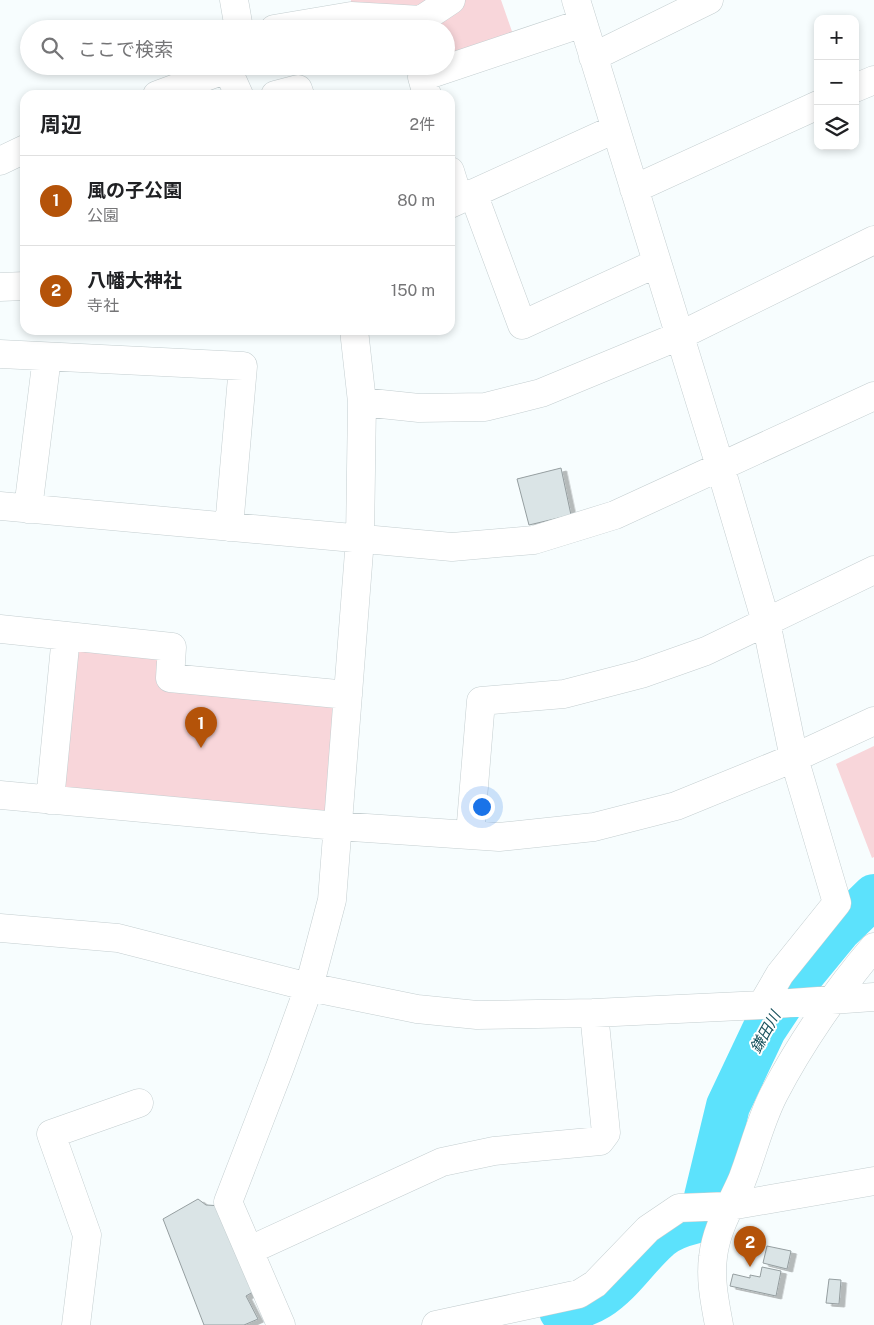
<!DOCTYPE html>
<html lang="ja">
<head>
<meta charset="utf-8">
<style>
	body { margin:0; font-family:"Public Sans","Noto Sans JP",sans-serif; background:#f2f2f2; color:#202124 }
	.controls { position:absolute; right:15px; top:15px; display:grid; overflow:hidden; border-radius:10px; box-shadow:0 2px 8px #0003 }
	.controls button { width:45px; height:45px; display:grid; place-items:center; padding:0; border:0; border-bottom:1px solid #e0e0e0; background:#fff; color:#202124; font:25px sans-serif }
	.you { position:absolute; left:481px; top:806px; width:18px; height:18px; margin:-12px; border:4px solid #fff; border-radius:50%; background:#1a73e8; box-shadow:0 0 0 8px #1a73e833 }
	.badge { display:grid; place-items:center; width:32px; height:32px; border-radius:50%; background:#b45309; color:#fff; font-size:16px; font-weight:700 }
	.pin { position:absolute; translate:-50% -41px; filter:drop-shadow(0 1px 2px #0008) }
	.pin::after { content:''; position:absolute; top:26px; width:18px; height:15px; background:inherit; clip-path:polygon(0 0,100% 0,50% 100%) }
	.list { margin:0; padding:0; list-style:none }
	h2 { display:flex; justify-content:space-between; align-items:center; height:65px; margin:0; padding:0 20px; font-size:21px }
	h2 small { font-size:16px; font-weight:400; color:#757577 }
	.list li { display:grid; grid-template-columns:32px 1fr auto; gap:15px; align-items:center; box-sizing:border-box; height:90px; padding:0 20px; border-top:1px solid #e0e0e0 }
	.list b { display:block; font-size:19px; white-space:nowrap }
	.list p { margin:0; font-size:16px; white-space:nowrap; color:#757577 }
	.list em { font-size:16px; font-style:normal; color:#757577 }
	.icon { flex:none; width:28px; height:28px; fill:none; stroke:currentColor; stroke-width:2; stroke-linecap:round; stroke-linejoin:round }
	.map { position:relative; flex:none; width:874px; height:1325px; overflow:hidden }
	.search { position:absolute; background:#fff; box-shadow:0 2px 8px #0003; left:20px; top:20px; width:435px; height:55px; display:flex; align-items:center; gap:12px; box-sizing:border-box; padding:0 18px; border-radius:28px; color:#757577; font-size:19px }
	.panel { position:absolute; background:#fff; box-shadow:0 2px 8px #0003; left:20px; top:90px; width:435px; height:245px; border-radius:15px }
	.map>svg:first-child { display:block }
	.green { fill:#f8d6da }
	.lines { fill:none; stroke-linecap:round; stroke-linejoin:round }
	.river { stroke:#5ce2fc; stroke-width:44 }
	.building { fill:#dae4e6; stroke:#959ea0; filter:url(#shadow) }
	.minor-casing { stroke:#c4ced0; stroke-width:29 }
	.minor { stroke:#fff; stroke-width:28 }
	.labels { text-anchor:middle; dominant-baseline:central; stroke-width:4; stroke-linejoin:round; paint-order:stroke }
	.water-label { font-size:15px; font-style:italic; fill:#19525d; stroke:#fff }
</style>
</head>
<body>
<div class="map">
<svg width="874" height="1325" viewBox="0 0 874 1325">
	<defs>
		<filter id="shadow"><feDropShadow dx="5.5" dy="3" stdDeviation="0" flood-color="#0004"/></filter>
	</defs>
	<rect width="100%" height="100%" fill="#f7fdfe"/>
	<path class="green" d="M351,0H501L515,40L422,77L390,66H446V29H354L351,16Z
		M65,644L161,654L166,681L343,700L333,821L63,797Z
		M874,746V857L872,858L836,764Z"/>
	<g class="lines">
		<path class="river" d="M706,1197L728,1106L764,1030L793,986L839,930L874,896
			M561,1311C574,1308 587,1305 598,1298C622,1283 638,1256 659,1238C669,1229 682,1225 694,1222"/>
	</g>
	<path class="building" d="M561,468L571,515L529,525L517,479Z
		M198,1199L206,1205L224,1206L265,1285L246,1296L258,1319L244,1325H204L163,1219Z
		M767,1246L791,1251L787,1269L763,1263Z
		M762,1267L781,1271L776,1296L730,1286L733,1274L750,1278V1275L760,1277Z
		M829,1279L841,1280L839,1304L826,1303Z"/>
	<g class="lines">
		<g class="minor-casing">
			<path id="minor" d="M234,0L238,23L235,29
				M576,0L720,466L766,622L794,758L837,903L780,974L762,1005
				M274,29L351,16L421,20L451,0
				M593,57L709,0
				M226,66L239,95
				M855,88L874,80
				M157,95L227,69
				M275,95L298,89L300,95
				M427,95L422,77L583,23
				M0,161L25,149
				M450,171L459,200
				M634,189L818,105
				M473,193L522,325L657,263
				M450,204L615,129
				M0,287L25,286
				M0,354L243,366L229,527
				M362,402L419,408L485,407L541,393L679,336L874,240
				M0,506L452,547L534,540L615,515L874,396
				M28,509L47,357
				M0,629L172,647L170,678L348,695
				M0,795L337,826L499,837L594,827L676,806L794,758L874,721
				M50,800L66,636
				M470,835L481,701L564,694L641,674L706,651L874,570
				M0,928L118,938L309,987L417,1009L477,1015L594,1013L762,1005L874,997
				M250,1250L442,1162L494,1151L600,1141L606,1133L594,1013
				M76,1325L87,1235L51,1134L139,1103
				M281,1325L228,1202L280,1067L309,987L332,900L360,539L362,402L354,330
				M436,1325L579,1294L595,1284L648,1229L679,1208L730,1206L874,1181
				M719,1325C715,1303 710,1280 713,1257C716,1229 731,1205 742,1180C753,1152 760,1121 774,1094C800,1044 837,990 874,947"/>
		</g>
		<use href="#minor" class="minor"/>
	</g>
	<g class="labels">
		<g class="water-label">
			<text transform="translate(765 1032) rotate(-61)">鎌田川</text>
		</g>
	</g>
</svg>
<div class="controls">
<button>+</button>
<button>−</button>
<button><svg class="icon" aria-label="layers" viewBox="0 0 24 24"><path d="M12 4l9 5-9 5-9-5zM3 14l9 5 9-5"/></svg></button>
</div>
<div class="you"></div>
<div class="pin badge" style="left:201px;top:748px">1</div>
<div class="pin badge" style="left:750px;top:1267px">2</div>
<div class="search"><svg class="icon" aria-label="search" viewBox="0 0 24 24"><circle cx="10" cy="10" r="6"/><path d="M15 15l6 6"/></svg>ここで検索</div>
<section class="panel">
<h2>周辺<small>2件</small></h2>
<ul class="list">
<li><span class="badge">1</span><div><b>風の子公園</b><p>公園</p></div><em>80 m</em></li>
<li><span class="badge">2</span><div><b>八幡大神社</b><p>寺社</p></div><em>150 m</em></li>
</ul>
</section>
</div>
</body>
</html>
